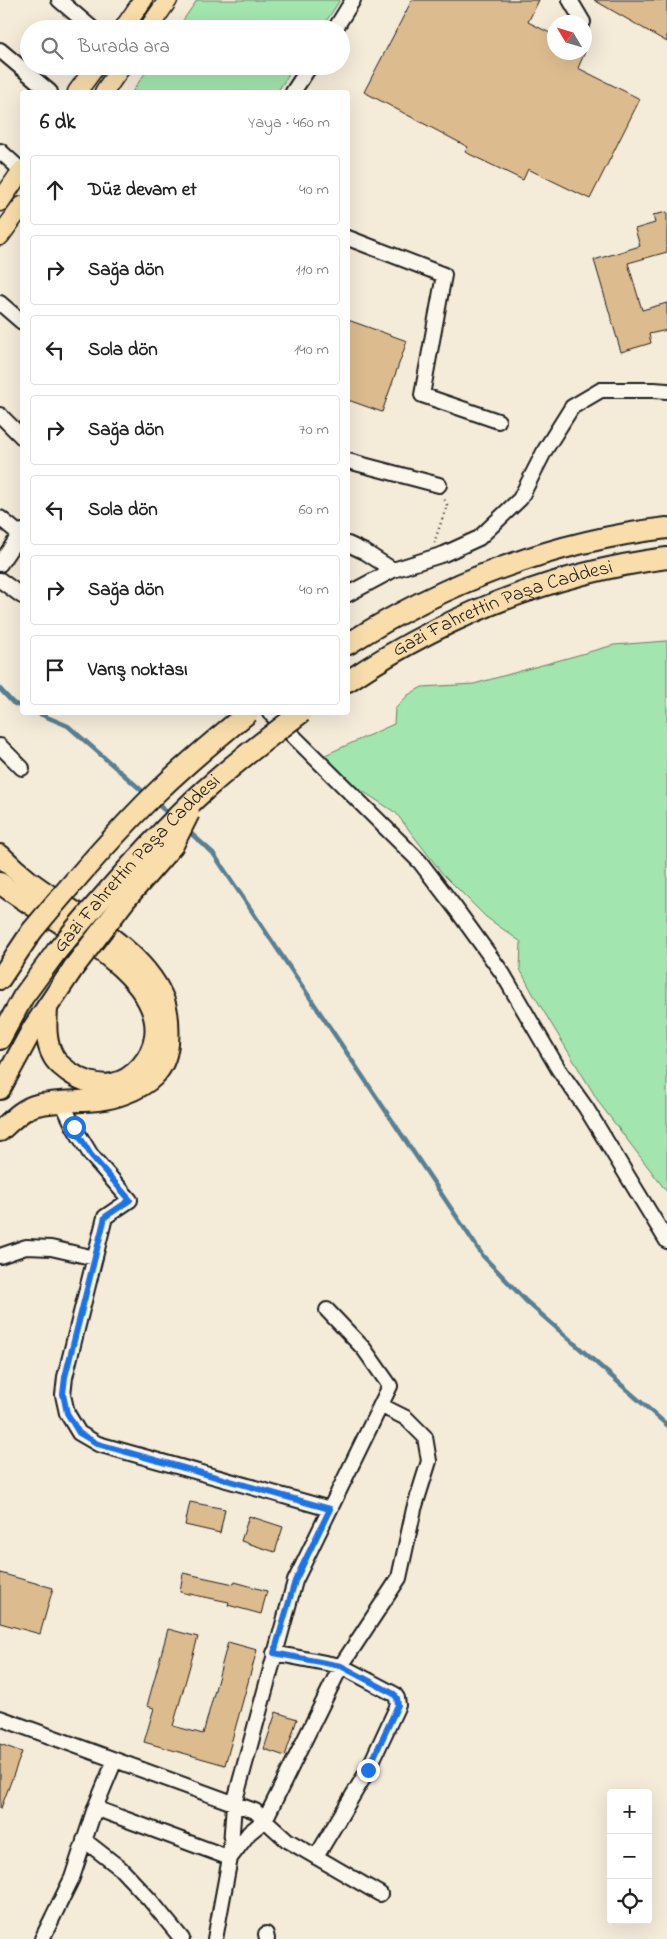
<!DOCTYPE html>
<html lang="tr">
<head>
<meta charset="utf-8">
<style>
	body { margin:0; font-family:"Indie Flower",sans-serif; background:#f2f2f2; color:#222 }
	.controls { position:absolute; right:15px; bottom:15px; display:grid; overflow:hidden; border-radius:5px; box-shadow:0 5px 20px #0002 }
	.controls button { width:45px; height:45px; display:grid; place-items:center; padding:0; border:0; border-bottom:1px solid #e0e0e0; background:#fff; color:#222; font:25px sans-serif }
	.compass { position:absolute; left:547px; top:15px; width:45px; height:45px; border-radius:50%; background:#fff; box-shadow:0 5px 20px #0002; rotate:308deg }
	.stop { position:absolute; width:15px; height:15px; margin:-11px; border:4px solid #1a73e8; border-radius:50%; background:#fff }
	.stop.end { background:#1a73e8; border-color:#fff; box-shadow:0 1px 5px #0008 }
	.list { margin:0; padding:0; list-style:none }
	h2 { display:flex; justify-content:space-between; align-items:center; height:65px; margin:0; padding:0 20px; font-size:21px }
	h2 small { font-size:16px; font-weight:400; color:#767676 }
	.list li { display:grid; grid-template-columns:32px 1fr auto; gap:15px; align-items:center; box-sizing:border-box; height:70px; margin:0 10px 10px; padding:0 10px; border:1px solid #e0e0e0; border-radius:5px }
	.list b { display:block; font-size:19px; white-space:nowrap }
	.list em { font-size:16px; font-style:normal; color:#767676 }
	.icon { flex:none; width:28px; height:28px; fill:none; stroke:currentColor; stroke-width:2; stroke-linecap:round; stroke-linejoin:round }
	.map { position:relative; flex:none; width:667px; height:1939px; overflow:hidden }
	.search { position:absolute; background:#fff; box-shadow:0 5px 20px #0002; left:20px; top:20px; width:330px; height:55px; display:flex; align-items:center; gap:12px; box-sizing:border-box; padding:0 18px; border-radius:28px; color:#767676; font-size:19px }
	.panel { position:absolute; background:#fff; box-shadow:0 5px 20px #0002; left:20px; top:90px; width:330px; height:625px; border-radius:5px }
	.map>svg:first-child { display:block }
	.green { fill:#a3e5af; stroke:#608066 }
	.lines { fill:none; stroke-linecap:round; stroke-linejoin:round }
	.stream { stroke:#597f92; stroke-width:4.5 }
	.building { fill:#dcbc8f; stroke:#1c1c1c }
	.minor-casing { stroke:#1c1c1c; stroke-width:18 }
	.major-casing { stroke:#1c1c1c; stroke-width:21 }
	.highway-casing { stroke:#1c1c1c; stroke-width:24 }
	.path { stroke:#1c1c1c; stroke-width:2.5; stroke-dasharray:1 4; stroke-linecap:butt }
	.minor { stroke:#fbf7ec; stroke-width:14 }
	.major { stroke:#f9deab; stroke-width:18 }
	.highway { stroke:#f9deab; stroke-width:20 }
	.highway-bridge-casing { stroke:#1c1c1c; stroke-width:24; stroke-linecap:butt }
	.highway-bridge { stroke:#f9deab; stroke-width:20 }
	.route { stroke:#1a73e8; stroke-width:6 }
	.labels { text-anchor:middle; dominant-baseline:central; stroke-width:4; stroke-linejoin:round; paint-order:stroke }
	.street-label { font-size:20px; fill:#1c1c1c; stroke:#fbf7ec }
</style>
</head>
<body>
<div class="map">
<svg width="667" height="1939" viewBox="0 0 667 1939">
	<rect width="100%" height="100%" fill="#f5ebd9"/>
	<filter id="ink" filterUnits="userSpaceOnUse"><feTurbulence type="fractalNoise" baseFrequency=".02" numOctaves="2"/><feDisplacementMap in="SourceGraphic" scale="10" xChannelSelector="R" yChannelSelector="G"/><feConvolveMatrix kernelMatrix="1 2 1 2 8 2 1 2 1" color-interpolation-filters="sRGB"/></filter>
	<g filter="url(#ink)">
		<path class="green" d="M197,0H340L321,29H177Z
			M150,66H295L277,92H132Z
			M667,641V1192L600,1104L532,992L520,969L521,942L486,917L442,873L396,813L338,775L325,755L394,724L395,709L408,695L422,687L474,684L614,645Z"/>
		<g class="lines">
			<path class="stream" d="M0,689L13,703L22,707
				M35,712L68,726L148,796
				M155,802L170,815
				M187,830L213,853L483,1256L526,1301L667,1425"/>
		</g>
		<path class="building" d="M412,0H539L528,22L554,35V52H585L578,68L640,99L590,199L528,169L523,180L465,152L468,147L364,92Z
			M594,0H667V42Z
			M667,212V252L628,263L642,310L667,303V330L649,334L651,343L621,352L594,260L640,246L635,229L655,223L653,215Z
			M348,320L407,341L382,412L348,400Z
			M190,1502L225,1509L220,1533L185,1525Z
			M249,1516L283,1527L275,1552L241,1541Z
			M0,1573L53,1588L40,1634L0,1623Z
			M183,1573L234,1584L235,1582L267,1591L261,1614L228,1605L229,1602L180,1592Z
			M168,1629L198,1637L173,1726L203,1734L228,1642L257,1650L225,1765L144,1742L154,1708L147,1706Z
			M276,1712L297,1719L285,1756L264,1749Z
			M0,1744L22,1752L1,1808H0Z"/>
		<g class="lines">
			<g class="minor-casing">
				<path id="minor" d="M59,0L93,29
					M570,0L583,22
					M335,29L353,0
					M0,50L50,92
					M293,92L310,66
					M0,151L22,171
					M348,238L444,275L422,395L498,421
					M0,303L22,322
					M0,415L22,437
					M348,461L439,485
					M0,518L22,536
					M348,544L365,552L393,570
					M0,564L22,531
					M0,580L22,596
					M348,594L393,570L444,554L479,538L520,499L545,450L572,407L601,390H654L667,391
					M269,712L420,862L456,909L503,974L559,1070L586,1108L667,1241
					M0,746L22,768
					M62,1102L74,1127L91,1155L130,1200L105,1217L65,1377L63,1395L67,1413L79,1433L98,1444L330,1509
					M0,1256L26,1247L51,1248L95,1258
					M274,1653L341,1666L394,1694L397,1698L398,1705L368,1770L316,1857
					M0,1718L255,1811L287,1840L380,1894
					M95,1808L230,1858L249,1833L265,1820L341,1666L399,1578L414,1509L429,1461L425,1437L406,1418L382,1406
					M84,1840L120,1868L150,1900L182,1939
					M266,1934L267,1939
					M42,1939L72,1878L95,1808L115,1760
					M215,1939L230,1858L234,1804L295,1581L390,1386L364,1349L327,1310"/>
			</g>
			<g class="major-casing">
				<path id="major" d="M123,29L143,0
					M148,29L168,0
					M77,92L96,66
					M104,92L122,66
					M0,202L22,170
					M0,236L22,206"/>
			</g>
			<g class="highway-casing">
				<g id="highway">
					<path d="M348,644C444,583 553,541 667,528"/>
					<path id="s1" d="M348,681C444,617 551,573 667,558"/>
					<path d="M0,855C9,864 19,873 29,881C71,913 140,946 162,996C169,1010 169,1030 168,1044C165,1072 148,1085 123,1094C96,1105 65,1098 37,1105C23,1108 10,1122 0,1131"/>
					<path d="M0,883C43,918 165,970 155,1037C152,1058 134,1080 112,1084C98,1087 80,1080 69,1072C64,1068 56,1063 53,1056C45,1042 46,1024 47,1008"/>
					<path d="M0,979L32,931"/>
					<path d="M0,1039L23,997L56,952"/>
					<path d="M0,1089L33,1028L74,967"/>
				</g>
			</g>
			<path class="path" d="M434,543L447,505L443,496"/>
			<use href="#minor" class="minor"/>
			<use href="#major" class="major"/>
			<use href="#highway" class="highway"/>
			<g class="highway-bridge-casing">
				<g id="highway-bridge">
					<path d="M32,931C72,883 112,836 157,792C186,764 217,738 249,712"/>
					<path id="s2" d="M56,952C100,899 145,847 195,799C228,768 265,740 302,712"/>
					<path d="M74,967L126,899L173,845L189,813"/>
				</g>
			</g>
			<use href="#highway-bridge" class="highway-bridge"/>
		</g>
	</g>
	<g class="lines" filter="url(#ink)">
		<path class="route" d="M74,1127L91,1155L130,1200L105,1217L65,1377L63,1394L67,1413L79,1433L98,1444L330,1509L295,1581L274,1653L341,1666L394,1694L397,1698L398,1705L368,1770"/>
	</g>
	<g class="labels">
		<g class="street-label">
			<text stroke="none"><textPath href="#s1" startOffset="172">Gazi Fahrettin Paşa Caddesi</textPath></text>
			<text stroke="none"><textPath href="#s2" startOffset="120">Gazi Fahrettin Paşa Caddesi</textPath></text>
		</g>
	</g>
</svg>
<div class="controls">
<button>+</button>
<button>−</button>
<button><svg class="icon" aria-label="locate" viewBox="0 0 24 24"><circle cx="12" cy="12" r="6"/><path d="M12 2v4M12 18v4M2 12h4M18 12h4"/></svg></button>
</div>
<svg class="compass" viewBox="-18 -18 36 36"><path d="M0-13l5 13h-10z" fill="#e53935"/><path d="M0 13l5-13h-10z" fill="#767676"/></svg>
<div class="stop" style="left:74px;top:1127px"></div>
<div class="stop end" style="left:368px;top:1770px"></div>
<div class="search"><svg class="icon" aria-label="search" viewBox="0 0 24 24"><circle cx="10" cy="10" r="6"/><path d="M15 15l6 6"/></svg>Burada ara</div>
<section class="panel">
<h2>6 dk<small>Yaya · 460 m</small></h2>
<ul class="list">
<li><svg class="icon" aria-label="ahead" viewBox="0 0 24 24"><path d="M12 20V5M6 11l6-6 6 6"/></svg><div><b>Düz devam et</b></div><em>40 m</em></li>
<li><svg class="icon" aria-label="right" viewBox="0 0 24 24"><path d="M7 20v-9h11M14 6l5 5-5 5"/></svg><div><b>Sağa dön</b></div><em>110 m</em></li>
<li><svg class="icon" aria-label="left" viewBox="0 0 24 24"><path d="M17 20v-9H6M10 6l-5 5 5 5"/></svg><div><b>Sola dön</b></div><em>140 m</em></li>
<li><svg class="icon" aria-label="right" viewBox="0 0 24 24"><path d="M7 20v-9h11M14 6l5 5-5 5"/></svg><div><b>Sağa dön</b></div><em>70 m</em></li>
<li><svg class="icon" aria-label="left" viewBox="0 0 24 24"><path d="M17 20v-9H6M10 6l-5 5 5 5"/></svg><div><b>Sola dön</b></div><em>60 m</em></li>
<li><svg class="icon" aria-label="right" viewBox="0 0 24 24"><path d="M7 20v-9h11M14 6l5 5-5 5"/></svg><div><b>Sağa dön</b></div><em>40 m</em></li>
<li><svg class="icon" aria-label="arrive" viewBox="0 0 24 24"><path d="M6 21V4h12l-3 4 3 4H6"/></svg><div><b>Varış noktası</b></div></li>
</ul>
</section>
</div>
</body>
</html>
